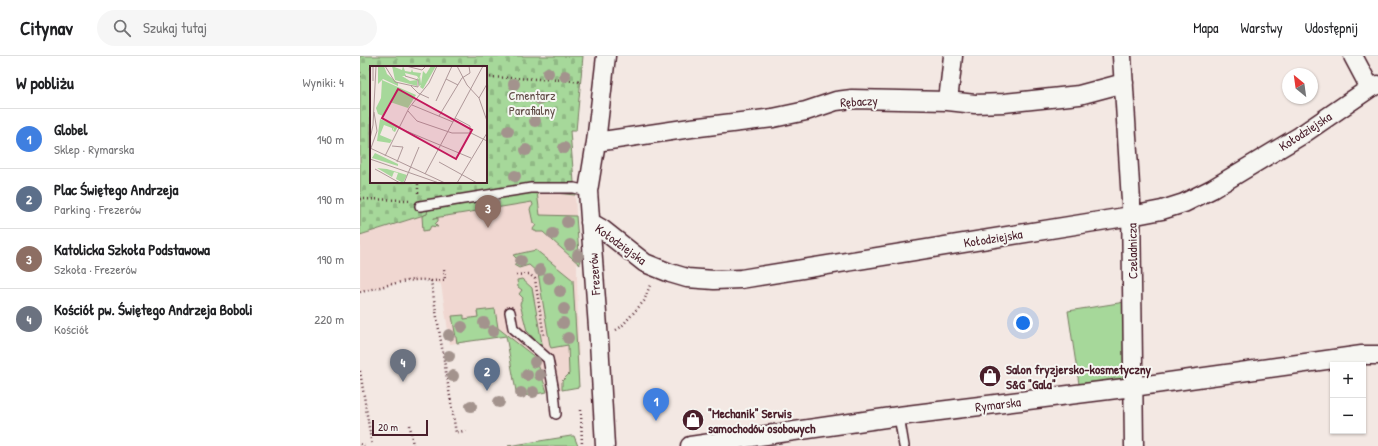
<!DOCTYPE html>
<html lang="pl">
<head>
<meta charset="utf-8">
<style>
	body { margin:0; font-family:"Patrick Hand",sans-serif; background:#f6f6f6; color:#202124 }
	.controls { position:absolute; right:12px; bottom:12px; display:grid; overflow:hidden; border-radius:0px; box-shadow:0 1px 3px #0004 }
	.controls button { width:36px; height:36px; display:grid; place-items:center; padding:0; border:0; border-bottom:1px solid #e0e0e0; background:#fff; color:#202124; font:20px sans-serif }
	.compass { position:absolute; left:922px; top:12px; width:36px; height:36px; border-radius:50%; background:#fff; box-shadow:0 1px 3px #0004; rotate:331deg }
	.scale { position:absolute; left:12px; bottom:10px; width:56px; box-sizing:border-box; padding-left:4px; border:2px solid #4a1f2b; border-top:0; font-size:11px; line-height:14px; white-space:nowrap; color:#4a1f2b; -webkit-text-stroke:3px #f6f6f2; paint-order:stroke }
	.you { position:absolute; left:663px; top:267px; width:14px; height:14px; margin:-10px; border:3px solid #fff; border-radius:50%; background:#1a73e8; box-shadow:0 0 0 6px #1a73e833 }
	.badge { display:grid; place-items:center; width:26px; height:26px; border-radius:50%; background:#4a1f2b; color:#fff; font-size:13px; font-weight:700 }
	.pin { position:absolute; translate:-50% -33px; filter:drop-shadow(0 1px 2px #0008) }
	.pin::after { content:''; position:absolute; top:21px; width:14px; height:12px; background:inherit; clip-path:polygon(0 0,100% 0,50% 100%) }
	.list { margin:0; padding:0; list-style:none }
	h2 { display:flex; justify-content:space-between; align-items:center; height:52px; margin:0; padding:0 16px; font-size:17px }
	h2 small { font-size:13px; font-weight:400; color:#757577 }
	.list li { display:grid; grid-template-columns:26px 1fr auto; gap:12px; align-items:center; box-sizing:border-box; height:60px; padding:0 16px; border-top:1px solid #e0e0e0 }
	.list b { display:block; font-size:15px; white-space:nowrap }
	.list p { margin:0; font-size:13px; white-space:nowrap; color:#757577 }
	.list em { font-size:13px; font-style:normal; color:#757577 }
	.icon { flex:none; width:22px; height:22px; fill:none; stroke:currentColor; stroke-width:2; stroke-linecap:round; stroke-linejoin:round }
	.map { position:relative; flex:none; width:1018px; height:390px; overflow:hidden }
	header { display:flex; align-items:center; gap:24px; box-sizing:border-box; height:56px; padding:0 20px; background:#fff; border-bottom:1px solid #e0e0e0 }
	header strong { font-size:19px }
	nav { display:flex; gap:22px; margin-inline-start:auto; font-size:14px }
	.search { width:280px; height:36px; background:#f6f6f6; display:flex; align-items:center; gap:10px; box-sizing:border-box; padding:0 14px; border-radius:22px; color:#757577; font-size:15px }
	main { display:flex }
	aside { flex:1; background:#fff }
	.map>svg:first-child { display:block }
	.built { fill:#f0d7d1 }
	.grass { fill:#a6d89a; stroke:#787c62 }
	.cemetery { fill:url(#cemetery-stones); stroke:#787c62; fill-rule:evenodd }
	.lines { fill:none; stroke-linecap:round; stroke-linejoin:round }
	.service-casing { stroke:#4a1f2b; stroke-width:12 }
	.minor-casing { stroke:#4a1f2b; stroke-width:21 }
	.path { stroke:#4a1f2b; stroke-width:2.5; stroke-dasharray:1 3; stroke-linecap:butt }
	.service { stroke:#f6f6f2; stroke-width:9 }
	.minor { stroke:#f6f6f2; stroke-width:18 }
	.tree { fill:#a3938d }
	.labels { text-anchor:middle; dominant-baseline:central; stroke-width:4; stroke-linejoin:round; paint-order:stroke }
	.park-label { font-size:13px; fill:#614d47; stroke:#f6f6f2 }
	.street-label { font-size:13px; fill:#4a1f2b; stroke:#f6f6f2 }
	.poi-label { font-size:13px; font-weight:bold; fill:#4a1f2b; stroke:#f6f6f2; text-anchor:start }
	.inset-road { fill:none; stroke:#af9899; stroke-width:1 }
	.view { fill:#c2185b; fill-opacity:0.15; stroke:#c2185b; stroke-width:2 }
	.inset-edge { fill:none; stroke:#4a1f2b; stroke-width:2 }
</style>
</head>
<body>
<header>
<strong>Citynav</strong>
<div class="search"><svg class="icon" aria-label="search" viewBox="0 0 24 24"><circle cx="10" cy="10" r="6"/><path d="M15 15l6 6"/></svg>Szukaj tutaj</div>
<nav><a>Mapa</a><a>Warstwy</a><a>Udostępnij</a></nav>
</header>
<main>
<aside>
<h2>W pobliżu<small>Wyniki: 4</small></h2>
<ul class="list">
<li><span class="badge" style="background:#3f7fe0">1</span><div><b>Globel</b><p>Sklep · Rymarska</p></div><em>140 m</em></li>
<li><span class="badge" style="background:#5c6f8a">2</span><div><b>Plac Świętego Andrzeja</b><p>Parking · Frezerów</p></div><em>190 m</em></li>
<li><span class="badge" style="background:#8d6e63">3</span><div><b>Katolicka Szkoła Podstawowa</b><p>Szkoła · Frezerów</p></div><em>190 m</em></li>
<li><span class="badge" style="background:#6b7280">4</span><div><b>Kościół pw. Świętego Andrzeja Boboli</b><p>Kościół</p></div><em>220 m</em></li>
</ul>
</aside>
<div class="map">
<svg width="1018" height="390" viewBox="0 0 1018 390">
	<defs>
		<pattern id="cemetery-stones" width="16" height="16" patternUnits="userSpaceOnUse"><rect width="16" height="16" fill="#a6d89a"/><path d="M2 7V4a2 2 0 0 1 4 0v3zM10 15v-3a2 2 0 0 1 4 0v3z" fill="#90b985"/></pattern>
	</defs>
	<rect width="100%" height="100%" fill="#f3e8e3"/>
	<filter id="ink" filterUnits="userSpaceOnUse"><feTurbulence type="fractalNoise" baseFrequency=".025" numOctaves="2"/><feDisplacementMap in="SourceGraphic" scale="8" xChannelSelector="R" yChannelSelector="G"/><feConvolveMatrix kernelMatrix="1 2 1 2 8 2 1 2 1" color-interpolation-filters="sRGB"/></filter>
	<g filter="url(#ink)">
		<path class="built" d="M177,136L215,139L216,160L219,331L157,341L146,280L90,288L81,228L65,224L42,226L0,236V179L67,158Z"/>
		<path class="grass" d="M175,135L177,136L180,159L216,160L220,209L183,176H176V175H174L173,173L176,169L173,167L170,153L173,149L172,146L74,162V163L78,162V165L75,168L78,171L71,170L69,174L63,175L62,160L67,158L68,153Z
			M176,194L213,224L219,331L202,334V325L209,318L208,289L191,292L190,290L178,217L169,209L159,212L154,209L158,204L153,199Z
			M162,223L172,232L183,293L167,275L160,248L163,242L159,238L162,234L158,231L157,224Z
			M765,246V322L719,328L708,255Z
			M135,253L138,272L176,302L187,336L157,341L146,280L97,287L92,260L104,259V263L118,261L117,255Z
			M211,380H214L218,390H148Z"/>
		<path class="cemetery" d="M0,0H223L216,75H210L215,139L175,135L68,153L67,158L0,179ZM11,11H126V126H11Z"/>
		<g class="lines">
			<g class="service-casing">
				<path id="service" d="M60,150L171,132H214L228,135
					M150,256L153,272L188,303L194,335L196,358
					M539,360L544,390"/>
			</g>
			<g class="minor-casing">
				<path id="minor" d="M762,0L771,145L774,390
					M993,0L1010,32
					M588,45L593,0
					M236,86L331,72L413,62L446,55L476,45L492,43L588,45L615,48L644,47L719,39L764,27
					M230,166L242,173L285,207L310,217L327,222L354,224L381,223L771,160L802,154L824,147L852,133L940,80L1010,32L1018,29
					M245,390L239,285L228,135L236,86L246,0
					M330,390L539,360L773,331L1002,299H1018"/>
			</g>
			<path class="path" d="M0,21V16
				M126,21L203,24L221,26
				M58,137V126
				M0,143L49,144
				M156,219L169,218L175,223L184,281
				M71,225L85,224L84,213
				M0,236C20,232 52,220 71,225L96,377L107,374
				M256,274L261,271L284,245L290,229
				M0,315L12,390
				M221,354L222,390
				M50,369L53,390
				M0,388L4,390"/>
			<use href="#service" class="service"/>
			<use href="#minor" class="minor"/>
		</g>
		<g class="tree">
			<circle cx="188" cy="17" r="6"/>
			<circle cx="205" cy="20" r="6"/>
			<circle cx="154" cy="28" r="6"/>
			<circle cx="180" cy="43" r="6"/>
			<circle cx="175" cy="65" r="6"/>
			<circle cx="148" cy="75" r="6"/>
			<circle cx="204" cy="92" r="6"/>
			<circle cx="166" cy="94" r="6"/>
			<circle cx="155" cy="120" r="6"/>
			<circle cx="134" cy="147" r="6"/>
			<circle cx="207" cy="166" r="6"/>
			<circle cx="193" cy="178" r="6"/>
			<circle cx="210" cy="189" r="6"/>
			<circle cx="218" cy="199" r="6"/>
			<circle cx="161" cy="205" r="6"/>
			<circle cx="180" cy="214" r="6"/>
			<circle cx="189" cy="222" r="6"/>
			<circle cx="200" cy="235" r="6"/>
			<circle cx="204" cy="253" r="6"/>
			<circle cx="124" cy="267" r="6"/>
			<circle cx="203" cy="267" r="6"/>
			<circle cx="102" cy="271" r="6"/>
			<circle cx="133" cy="275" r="6"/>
			<circle cx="89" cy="279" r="6"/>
			<circle cx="208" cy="282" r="6"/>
			<circle cx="89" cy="300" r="6"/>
			<circle cx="175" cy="306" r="6"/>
			<circle cx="167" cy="319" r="6"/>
			<circle cx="180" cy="319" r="6"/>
			<circle cx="93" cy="320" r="6"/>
			<circle cx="173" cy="336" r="6"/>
			<circle cx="161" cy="337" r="6"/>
			<circle cx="139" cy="346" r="6"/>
			<circle cx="111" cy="350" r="6"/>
		</g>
	</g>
	<defs>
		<g id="shop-disc" transform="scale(1.15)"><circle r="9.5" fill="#4a1f2b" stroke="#f6f6f2"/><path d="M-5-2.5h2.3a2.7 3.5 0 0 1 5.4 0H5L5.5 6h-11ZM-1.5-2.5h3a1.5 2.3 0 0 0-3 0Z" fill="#fff"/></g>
	</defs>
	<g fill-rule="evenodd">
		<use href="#shop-disc" x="630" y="320"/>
		<use href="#shop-disc" x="333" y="364"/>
	</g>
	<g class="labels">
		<g class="park-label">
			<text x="172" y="39">Cmentarz<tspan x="172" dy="15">Parafialny</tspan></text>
		</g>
		<g class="street-label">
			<text transform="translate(499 45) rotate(-3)">Rębaczy</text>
			<text transform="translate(945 75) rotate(-33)">Kołodziejska</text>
			<text transform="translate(633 182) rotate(-9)">Kołodziejska</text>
			<text transform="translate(261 188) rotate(36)">Kołodziejska</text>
			<text transform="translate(772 195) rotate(-91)">Czeladnicza</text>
			<text transform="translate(234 218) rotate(-94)">Frezerów</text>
			<text transform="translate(638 348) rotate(-7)">Rymarska</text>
		</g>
		<g class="poi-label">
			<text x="646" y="313">Salon fryzjersko-kosmetyczny<tspan x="646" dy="15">S&amp;G "Gala"</tspan></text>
			<text x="348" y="357">"Mechanik" Serwis<tspan x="348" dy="15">samochodów osobowych</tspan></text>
		</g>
	</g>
	<g transform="translate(10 10)">
		<rect width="117" height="117" fill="#f3e8e3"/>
		<path d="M10,53L28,60L25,66L23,65L25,60L22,65V62L14,59L10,69L22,74L20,77L7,75ZM5,87L28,98V100L2,92ZM7,102L17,103L37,109L33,117L26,113L28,107L24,106L22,111Z" fill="#a6d89a"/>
		<path d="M8,0H14L17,8L28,17V20L13,13L8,18ZM61,0H66L53,23L50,21L51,19L49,20L47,12L49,13L52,5L50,10L51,18L53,5L56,8Z" fill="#a6d89a"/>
		<path d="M12,14L46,29L38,42L20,36L13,50L8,48L6,42L11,32Z" fill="#a6d89a"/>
		<path d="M22,0L32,4L33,0L35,5L41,6L42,3L43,6L51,7L49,13L47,10L35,7L36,10H32L40,15L47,14V20L25,14Z" fill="#a6d89a"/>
		<path class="inset-road" d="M3,0V15M15,0L25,16L48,21V14L35,10M36,0L52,4L56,0M87,0L97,19L109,32L117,55M76,13L88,19M41,20L48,27L59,32M109,32L117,18M66,35L82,0M42,39L83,56M38,45L47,55L82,67H101L117,75M69,50L92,12L100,7L99,0M85,52L100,60V66M29,62L101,92M0,73L3,59L6,0M22,80L33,81L27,96M0,82L75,117M0,85L7,65L4,46M15,90L39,42L59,17L67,0M0,93L69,117M69,96L107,117M5,103L30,117M55,108L113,0M34,117L49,81M87,117L117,67"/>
		<path class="view" d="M28,23L102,64L86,93L12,52Z"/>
		<rect width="117" height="117" class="inset-edge"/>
	</g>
</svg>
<div class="controls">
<button>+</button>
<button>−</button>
</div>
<svg class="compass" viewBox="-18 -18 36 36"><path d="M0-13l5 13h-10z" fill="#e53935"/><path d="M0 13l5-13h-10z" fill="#757577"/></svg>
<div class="scale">20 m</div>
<div class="you"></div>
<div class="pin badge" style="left:296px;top:365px;background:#3f7fe0">1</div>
<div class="pin badge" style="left:127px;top:335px;background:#5c6f8a">2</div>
<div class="pin badge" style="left:128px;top:172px;background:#8d6e63">3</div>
<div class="pin badge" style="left:43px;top:326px;background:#6b7280">4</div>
</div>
</main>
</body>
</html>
